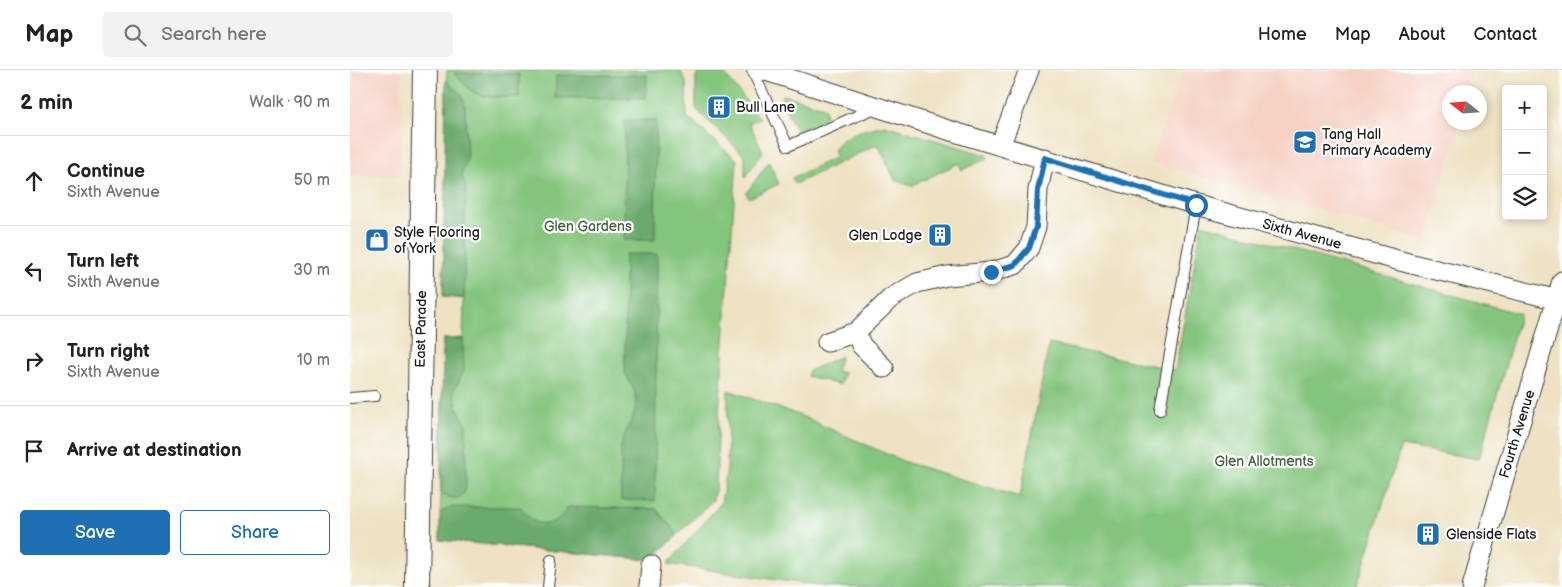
<!DOCTYPE html>
<html lang="en">
<head>
<meta charset="utf-8">
<style>
	body { margin:0; font-family:"Balsamiq Sans",sans-serif; background:#f2f2f2; color:#222 }
	.controls { position:absolute; right:15px; top:15px; display:grid; overflow:hidden; border-radius:5px; box-shadow:0 2px 8px #0003 }
	.controls button { width:45px; height:45px; display:grid; place-items:center; padding:0; border:0; border-bottom:1px solid #e0e0e0; background:#fff; color:#222; font:25px sans-serif }
	.compass { position:absolute; left:1092px; top:15px; width:45px; height:45px; border-radius:50%; background:#fff; box-shadow:0 2px 8px #0003; rotate:287deg }
	.stop { position:absolute; width:15px; height:15px; margin:-11px; border:4px solid #1f6fb2; border-radius:50%; background:#fff }
	.stop.end { background:#1f6fb2; border-color:#fff; box-shadow:0 1px 5px #0008 }
	.list { margin:0; padding:0; list-style:none }
	h2 { display:flex; justify-content:space-between; align-items:center; height:65px; margin:0; padding:0 20px; font-size:21px }
	h2 small { font-size:16px; font-weight:400; color:#767676 }
	.list li { display:grid; grid-template-columns:32px 1fr auto; gap:15px; align-items:center; box-sizing:border-box; height:90px; padding:0 20px; border-top:1px solid #e0e0e0 }
	.list b { display:block; font-size:19px; white-space:nowrap }
	.list p { margin:0; font-size:16px; white-space:nowrap; color:#767676 }
	.list em { font-size:16px; font-style:normal; color:#767676 }
	.actions { display:flex; gap:10px; padding:15px 20px }
	.actions a { flex:1; padding:11px 0; border:1px solid #1f6fb2; border-radius:5px; text-align:center; font-size:18px; color:#1f6fb2 }
	.actions .main { background:#1f6fb2; color:#fff }
	.icon { flex:none; width:28px; height:28px; fill:none; stroke:currentColor; stroke-width:2; stroke-linecap:round; stroke-linejoin:round }
	.map { position:relative; flex:none; width:1212px; height:517px; overflow:hidden }
	header { display:flex; align-items:center; gap:30px; box-sizing:border-box; height:70px; padding:0 25px; background:#fff; border-bottom:1px solid #e0e0e0 }
	header strong { font-size:24px }
	nav { display:flex; gap:28px; margin-inline-start:auto; font-size:18px }
	.search { width:350px; height:45px; background:#f2f2f2; display:flex; align-items:center; gap:12px; box-sizing:border-box; padding:0 18px; border-radius:5px; color:#767676; font-size:19px }
	main { display:flex }
	aside { flex:1; background:#fff }
	.map>svg:first-child { display:block }
	.built { fill:#f6d2c4 }
	.green { fill:#84c57d; stroke:#50704c }
	.forest { fill:#6baa6c; stroke:#446344 }
	.lines { fill:none; stroke-linecap:round; stroke-linejoin:round }
	.service-casing { stroke:#3c3a35; stroke-width:12 }
	.minor-casing { stroke:#3c3a35; stroke-width:21 }
	.tertiary-casing { stroke:#3c3a35; stroke-width:26 }
	.service { stroke:#fff; stroke-width:10 }
	.minor { stroke:#fff; stroke-width:19 }
	.tertiary { stroke:#fff; stroke-width:24 }
	.route { stroke:#1f6fb2; stroke-width:6 }
	.labels { text-anchor:middle; dominant-baseline:central; stroke-width:4.5; stroke-linejoin:round; paint-order:stroke }
	.poi-label { font-size:14px; fill:#1c1c1c; stroke:#fff; text-anchor:start }
	.park-label { font-size:14px; fill:#466043; stroke:#fff }
	.street-label { font-size:14px; fill:#1c1c1c; stroke:#fff }
</style>
</head>
<body>
<header>
<strong>Map</strong>
<div class="search"><svg class="icon" aria-label="search" viewBox="0 0 24 24"><circle cx="10" cy="10" r="6"/><path d="M15 15l6 6"/></svg>Search here</div>
<nav><a>Home</a><a>Map</a><a>About</a><a>Contact</a></nav>
</header>
<main>
<aside>
<h2>2 min<small>Walk · 90 m</small></h2>
<ul class="list">
<li><svg class="icon" aria-label="ahead" viewBox="0 0 24 24"><path d="M12 20V5M6 11l6-6 6 6"/></svg><div><b>Continue</b><p>Sixth Avenue</p></div><em>50 m</em></li>
<li><svg class="icon" aria-label="left" viewBox="0 0 24 24"><path d="M17 20v-9H6M10 6l-5 5 5 5"/></svg><div><b>Turn left</b><p>Sixth Avenue</p></div><em>30 m</em></li>
<li><svg class="icon" aria-label="right" viewBox="0 0 24 24"><path d="M7 20v-9h11M14 6l5 5-5 5"/></svg><div><b>Turn right</b><p>Sixth Avenue</p></div><em>10 m</em></li>
<li><svg class="icon" aria-label="arrive" viewBox="0 0 24 24"><path d="M6 21V4h12l-3 4 3 4H6"/></svg><div><b>Arrive at destination</b></div></li>
</ul>
<div class="actions"><a class="main">Save</a><a>Share</a></div>
</aside>
<div class="map">
<svg width="1212" height="517" viewBox="0 0 1212 517">
	<rect width="100%" height="100%" fill="#fff"/>
	<filter id="ink" filterUnits="userSpaceOnUse"><feTurbulence type="fractalNoise" baseFrequency=".02" numOctaves="2"/><feDisplacementMap in="SourceGraphic" scale="10" xChannelSelector="R" yChannelSelector="G"/><feConvolveMatrix kernelMatrix="1 2 1 2 8 2 1 2 1" color-interpolation-filters="sRGB"/></filter>
	<filter id="wash" filterUnits="userSpaceOnUse"><feTurbulence type="fractalNoise" baseFrequency=".0096" numOctaves="4" result="noise"/><feDisplacementMap in="SourceGraphic" scale="20" xChannelSelector="R" yChannelSelector="G"/><feGaussianBlur stdDeviation="1.12" result="paint"/><feColorMatrix in="noise" values="0 0 0 0 0 0 0 0 0 0 0 0 0 0 0 0 0 1.4 0 .05"/><feComposite in="paint" operator="in"/></filter>
	<g filter="url(#wash)">
		<rect width="100%" height="100%" fill="#eee2c3"/>
		<path class="built" d="M0,0H52L50,106L0,105Z
			M833,0H1123L1117,22H1100V52L1109,53L1076,172L961,137L800,92Z"/>
		<path class="green" d="M97,0H330L336,12L337,47L387,90L369,343L366,419L364,423L363,430L301,490L90,470L93,269L113,268L114,229L93,227Z
			M353,0H369L373,2L410,48L399,53L413,82L395,107V86L346,39V6Z
			M432,25H434L472,36L475,38L476,45L472,51L450,61H447L431,31Z
			M535,55L636,85L638,88L612,100L609,93L561,116L545,110L528,74L445,114L442,108L486,87L483,81C491,63 518,59 535,55Z
			M419,92L429,114L399,128L396,123Z
			M852,154L1170,244L1129,389L1051,376L1007,517H475L318,494L371,433L377,399L378,320L449,345L555,392L670,427L699,274L825,300Z
			M491,286L486,301L494,303L490,315L457,306L459,301Z"/>
		<path class="forest" d="M104,3L169,4V27C134,27 128,32 104,3Z
			M206,5H297L296,28H205Z
			M96,11L112,25L115,36L117,90L112,101V105L116,118L114,228L93,227Z
			M275,50H306L305,170H274Z
			M275,184H307L305,431L271,430V376L273,368L284,345L286,336L285,322L275,303Z
			M93,269H113L114,301L104,321L107,337L116,354V418C111,432 102,429 91,424Z
			M100,437H171C183,459 205,460 218,437L306,439L328,465L301,490L90,470V443Z"/>
	</g>
	<g filter="url(#ink)">
		<g class="lines">
			<g class="service-casing">
				<path id="service" d="M402,0L438,76L527,37
					M0,328L25,326
					M810,340L846,135
					M198,517L201,490"/>
			</g>
			<g class="minor-casing">
				<path id="minor" d="M413,0L601,61L846,135L1058,193L1212,231
					M650,76L679,0
					M477,272L506,262
					M534,298L511,275L506,262L541,228L567,213L597,206L641,202L665,195L679,178L686,157L688,120L695,88
					M299,517L301,495
					M1122,517L1212,211"/>
			</g>
			<g class="tertiary-casing">
				<path id="tertiary" d="M67,517L75,0"/>
			</g>
			<use href="#service" class="service"/>
			<use href="#minor" class="minor"/>
			<use href="#tertiary" class="tertiary"/>
		</g>
	</g>
	<g class="lines" filter="url(#ink)">
		<path class="route" d="M641,202L665,195L679,178L686,157L688,120L695,88L846,135"/>
	</g>
	<defs>
		<g id="building-square" transform="scale(1.25)"><rect x="-9" y="-9" width="18" height="18" rx="4" fill="#1f6fb2" stroke="#fff"/><path d="M-4-6H4V6H1V3H-1V6H-4ZM-2.5-4.3h1.7v1.8h-1.7ZM.8-4.3h1.7v1.8H.8ZM-2.5-1h1.7V.8h-1.7ZM.8-1h1.7V.8H.8Z" fill="#fff"/></g>
		<g id="school-square" transform="scale(1.25)"><rect x="-9" y="-9" width="18" height="18" rx="4" fill="#1f6fb2" stroke="#fff"/><path d="M0-5L7-2L0 1L-7-2ZM-4 1L0 2.5L4 1V4Q0 6-4 4Z" fill="#fff"/></g>
		<g id="shop-square" transform="scale(1.25)"><rect x="-9" y="-9" width="18" height="18" rx="4" fill="#1f6fb2" stroke="#fff"/><path d="M-5-2.5h2.3a2.7 3.5 0 0 1 5.4 0H5L5.5 6h-11ZM-1.5-2.5h3a1.5 2.3 0 0 0-3 0Z" fill="#fff"/></g>
	</defs>
	<g fill-rule="evenodd">
		<use href="#building-square" x="369" y="37"/>
		<use href="#school-square" x="955" y="72"/>
		<use href="#building-square" x="590" y="165"/>
		<use href="#shop-square" x="27" y="170"/>
		<use href="#building-square" x="1078" y="464"/>
	</g>
	<g class="labels">
		<g class="poi-label">
			<text x="386" y="37">Bull Lane</text>
			<text x="972" y="64">Tang Hall<tspan x="972" dy="16">Primary Academy</tspan></text>
			<text x="44" y="162">Style Flooring<tspan x="44" dy="16">of York</tspan></text>
			<text x="572" y="165" text-anchor="end">Glen Lodge</text>
			<text x="1096" y="464">Glenside Flats</text>
		</g>
		<g class="park-label">
			<text x="238" y="156">Glen Gardens</text>
			<text x="914" y="391">Glen Allotments</text>
		</g>
		<g class="street-label">
			<text transform="translate(952 164) rotate(15)">Sixth Avenue</text>
			<text transform="translate(71 259) rotate(-89)">East Parade</text>
			<text transform="translate(1167 364) rotate(-73)">Fourth Avenue</text>
		</g>
	</g>
</svg>
<div class="controls">
<button>+</button>
<button>−</button>
<button><svg class="icon" aria-label="layers" viewBox="0 0 24 24"><path d="M12 4l9 5-9 5-9-5zM3 14l9 5 9-5"/></svg></button>
</div>
<svg class="compass" viewBox="-18 -18 36 36"><path d="M0-13l5 13h-10z" fill="#e53935"/><path d="M0 13l5-13h-10z" fill="#767676"/></svg>
<div class="stop" style="left:846px;top:135px"></div>
<div class="stop end" style="left:641px;top:202px"></div>
</div>
</main>
</body>
</html>
